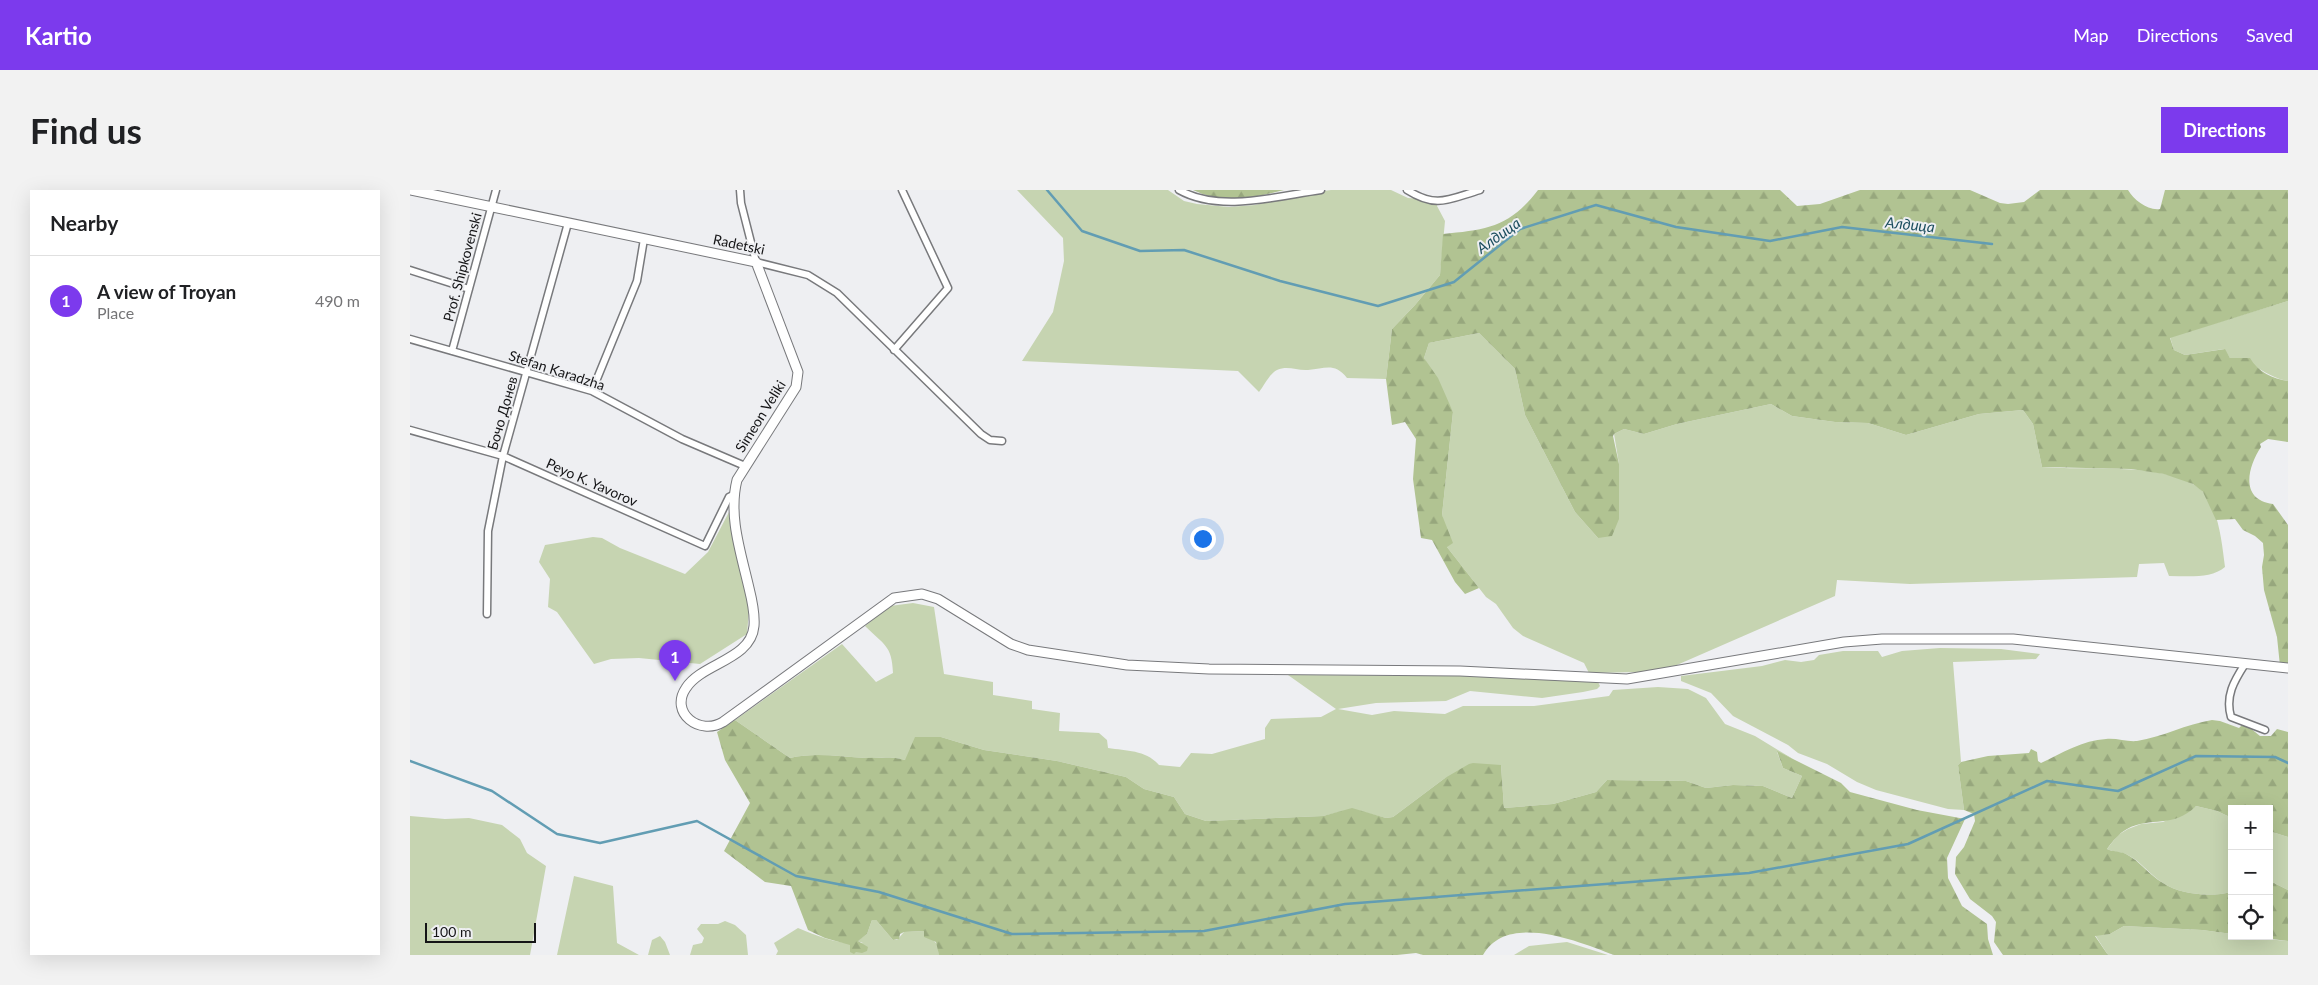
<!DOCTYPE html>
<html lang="en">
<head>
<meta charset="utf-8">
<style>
	body { margin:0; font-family:Lato,sans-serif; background:#f2f2f2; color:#202124 }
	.controls { position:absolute; right:15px; bottom:15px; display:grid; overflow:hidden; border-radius:0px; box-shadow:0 5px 20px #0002 }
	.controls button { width:45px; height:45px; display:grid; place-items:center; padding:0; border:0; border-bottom:1px solid #e0e0e0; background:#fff; color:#202124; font:25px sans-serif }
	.scale { position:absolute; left:15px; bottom:12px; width:111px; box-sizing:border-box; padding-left:5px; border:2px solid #151517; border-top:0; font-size:14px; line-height:18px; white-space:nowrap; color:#151517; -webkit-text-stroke:4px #eeeff2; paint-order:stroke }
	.you { position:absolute; left:792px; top:348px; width:18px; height:18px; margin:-12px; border:4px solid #fff; border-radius:50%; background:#1a73e8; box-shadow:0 0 0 8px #1a73e833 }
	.badge { display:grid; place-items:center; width:32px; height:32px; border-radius:50%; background:#7c3aed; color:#fff; font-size:16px; font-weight:700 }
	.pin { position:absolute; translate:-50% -41px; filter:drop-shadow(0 1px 2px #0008) }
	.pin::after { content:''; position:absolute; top:26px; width:18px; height:15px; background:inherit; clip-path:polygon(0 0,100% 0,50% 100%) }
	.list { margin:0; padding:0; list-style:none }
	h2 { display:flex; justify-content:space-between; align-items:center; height:65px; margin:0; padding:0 20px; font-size:21px }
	h2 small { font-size:16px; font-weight:400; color:#757577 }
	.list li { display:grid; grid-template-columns:32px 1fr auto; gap:15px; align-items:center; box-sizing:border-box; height:90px; padding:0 20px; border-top:1px solid #e0e0e0 }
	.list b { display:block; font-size:19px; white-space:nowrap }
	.list p { margin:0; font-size:16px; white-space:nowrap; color:#757577 }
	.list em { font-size:16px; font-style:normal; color:#757577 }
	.icon { flex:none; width:28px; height:28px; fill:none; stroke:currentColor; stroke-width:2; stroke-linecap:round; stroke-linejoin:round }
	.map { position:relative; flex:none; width:1878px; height:765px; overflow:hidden; border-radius:0px }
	header { display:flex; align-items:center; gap:30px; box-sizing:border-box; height:70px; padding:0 25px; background:#7c3aed; color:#fff }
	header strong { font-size:24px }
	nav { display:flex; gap:28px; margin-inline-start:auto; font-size:18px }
	.intro { display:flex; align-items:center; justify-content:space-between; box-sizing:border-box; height:120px; padding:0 30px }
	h1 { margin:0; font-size:35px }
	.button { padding:12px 22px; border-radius:0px; background:#7c3aed; color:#fff; font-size:18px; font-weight:700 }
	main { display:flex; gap:30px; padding:0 30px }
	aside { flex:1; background:#fff; border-radius:0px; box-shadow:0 5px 20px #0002 }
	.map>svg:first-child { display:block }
	.green { fill:#c6d4b1 }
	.forest { fill:url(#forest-firs) }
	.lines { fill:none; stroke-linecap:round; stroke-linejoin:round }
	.stream { stroke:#629db3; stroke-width:2.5 }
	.street-casing { stroke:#78797c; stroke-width:9 }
	.secondary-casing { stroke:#78797c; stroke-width:11 }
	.street { stroke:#fff; stroke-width:6 }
	.secondary { stroke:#fff; stroke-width:9 }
	.labels { text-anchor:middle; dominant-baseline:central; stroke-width:4; stroke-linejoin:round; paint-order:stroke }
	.street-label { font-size:14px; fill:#151517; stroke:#eeeff2 }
	.water-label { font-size:15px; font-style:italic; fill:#1c4e5f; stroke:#eeeff2 }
</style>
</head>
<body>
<header>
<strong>Kartio</strong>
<nav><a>Map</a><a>Directions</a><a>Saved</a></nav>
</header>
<div class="intro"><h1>Find us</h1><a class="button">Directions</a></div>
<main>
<aside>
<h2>Nearby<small></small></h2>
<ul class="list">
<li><span class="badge">1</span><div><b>A view of Troyan</b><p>Place</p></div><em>490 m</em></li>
</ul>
</aside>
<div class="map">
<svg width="1878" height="765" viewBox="0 0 1878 765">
	<defs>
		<pattern id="forest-firs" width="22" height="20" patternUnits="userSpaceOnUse" patternTransform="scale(1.25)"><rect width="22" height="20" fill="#b1c392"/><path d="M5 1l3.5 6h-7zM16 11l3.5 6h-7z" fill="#97a77d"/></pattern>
	</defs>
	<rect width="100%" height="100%" fill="#eeeff2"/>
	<path class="green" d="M607,0H758L774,11L787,14L819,17L845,15L885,5L921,0H981L998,8L1028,10L1027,16L1035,31L1030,85L1005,115L982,139L976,189L937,188C924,172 915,179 898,180C887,181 878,175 867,180C860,183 854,196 849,202L828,181L612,171L643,122L654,71L653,48Z
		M1878,111V191C1857,188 1841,169 1820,168L1814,159L1775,165L1764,160L1760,147Z
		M1069,143L1105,179L1115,225L1165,322L1188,348L1209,274L1204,244L1214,239L1234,244L1267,234L1361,214L1382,226L1425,232L1458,233L1496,245L1569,224L1613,220L1623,234L1632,277C1673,281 1762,271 1792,301C1809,318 1812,354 1815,377C1801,389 1778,386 1759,386L1754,373L1729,374L1727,387L1500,394L1427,390L1425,406L1260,478L1230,482L1179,483L1174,473L1113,446L1103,438L1086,414L1076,407L1037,357L1032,325L1043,222L1014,168L1019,153Z
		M319,322L339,420L337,444L290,474L229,468L201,469L184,474L147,422L138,417L140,389L129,372L135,355L183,347L192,348L210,358L275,384L298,362Z
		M503,413L524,417L534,484L583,492V505L622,511V519L650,523L649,541L689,543L697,550L698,558C717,561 736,560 749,575L770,577L781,563L802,564L855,549V538L861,529L911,527L926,519L878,485L1105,486L1188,492L1190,496L1187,499L1173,502L1132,508L1060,501L1036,511L966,513L928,519L962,525L984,521L1035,524L1053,516H1124L1199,506L1203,500L1248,497L1278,499L1296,508L1315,534L1345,546L1383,569L1367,562L1373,578L1392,586L1382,608L1353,596L1323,595L1296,598L1276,591L1197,590L1186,602L1143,614L1094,618L1091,575L1035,588L983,627L976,628L942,619L913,626L796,631L775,624L764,607L734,599L716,587L647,571L574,560L531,547L495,570C482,566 471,568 457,568C431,567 405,562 380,568L325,530L432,454L466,492L483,483C482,455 474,455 455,436L480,416Z
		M1530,458L1591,459L1630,464L1626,469L1543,472L1551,572L1548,575L1554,620L1538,619L1466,600L1447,592L1417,574L1388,563L1378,555L1323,526L1301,503L1271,491V486L1352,476L1375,470L1391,472L1404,470L1409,465L1433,461H1468L1472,467L1492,461Z
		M1786,616L1807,621L1822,628V702C1801,707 1771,705 1753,693C1740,685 1731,671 1716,664C1710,662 1703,662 1697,659L1708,645L1718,639L1731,634L1753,632Z
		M0,626L35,629L59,628L92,635L110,649L117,663L136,676L120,765H0Z
		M1859,641L1878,647V700L1864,693L1859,694Z
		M164,686L203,696L207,753L229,765H147Z
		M462,730H466L483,750H487L494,742L514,741L528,755L529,765H366L368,761L364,753L388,738C408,746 431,756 453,753L447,751L457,744Z
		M315,731L325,735L336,745L338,765H280L283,755L292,753L294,748L287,739L291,734H308Z
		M1714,736L1792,740L1822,744V746L1878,751V765H1698L1685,745L1700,744Z
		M250,746L255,752L260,765H238L242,750Z
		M1157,752L1198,765H1104L1119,756Z"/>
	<path class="forest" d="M783,0H874C843,8 812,14 783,0Z
		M1128,0H1370L1387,16L1410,14L1450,0H1560L1590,13L1598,14L1614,12L1630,0H1718C1724,10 1738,21 1750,19L1755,0H1878V111L1760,148L1764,160L1775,165L1815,159L1820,168H1840C1848,182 1863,189 1878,191V252L1858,249L1850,254L1851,257C1837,278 1830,310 1863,314L1878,335V477L1870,476L1867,447L1854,400L1852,377L1854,365L1853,353L1845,346L1833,340L1825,329L1806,330L1793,302L1783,294L1754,284L1721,279L1632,277L1623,234L1613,220L1569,224L1496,245L1458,233L1425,232L1382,226L1361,214L1267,234L1234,244L1214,239L1204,244L1203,246L1209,274V329L1202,346L1188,348L1165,322L1115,225L1105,179L1069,143L1019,153L1014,168L1028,188L1043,222L1032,325L1043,353L1037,357L1069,398L1055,404L1045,392L1022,350L1011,348L1003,289L1006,249L995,232L982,235L976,189L982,139L1005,115L1030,85L1033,44C1077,40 1100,37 1128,0Z
		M325,530L380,568C405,562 431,567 457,568C470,568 482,566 495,570L505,547H531L574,560L647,571L716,587L734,599L764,607L775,624L796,631L913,626L942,618L976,628L983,627L1035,588L1059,574L1063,573L1091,575L1094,618L1143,614L1186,602L1197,590L1276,591L1296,598L1323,595L1353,596L1382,608L1392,586L1373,578L1367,561L1431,593L1440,602L1507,620L1555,629L1537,668L1538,688L1552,716L1577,734L1578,749L1583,765H1204C1168,751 1097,722 1073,765H1013L1006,763L987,765H529L526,752L514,747V741L494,742L490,744L489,749L483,750L466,730H462L457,744L448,751L458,757L457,761L452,763L446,762L444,764L440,762V755L415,748L398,740L381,696L355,692L314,661L340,613L315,570L307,542Z
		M1802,530L1810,531L1829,538L1834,533L1850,546H1861L1867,539L1878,542V647L1859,641V619H1822V628L1807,621L1786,616C1763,639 1741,626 1717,639C1708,644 1703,651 1697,659C1703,662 1710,661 1716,664C1730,671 1739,685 1753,693C1771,705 1801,707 1822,702V744L1792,740L1714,736L1700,744L1685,746L1698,765H1593L1584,752L1586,732L1582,726L1560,709L1545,684L1546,667L1554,657L1565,631L1564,624L1554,620L1548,575L1551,572L1578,566L1619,563L1621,559L1627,562L1628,571L1631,573C1652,563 1673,550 1696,549C1707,548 1717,552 1727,551C1753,547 1776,534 1802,530Z
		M1864,693L1878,700V751L1836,746H1859V694Z"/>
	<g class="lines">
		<path class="stream" d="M637,0L672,41L730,61L774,60L870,91L968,116L1044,92L1110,39L1186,15L1266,37L1360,51L1432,37L1582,54
			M0,571L82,601L147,644L190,653L287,631L386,686L469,702L602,744L794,741L935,714L1339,683L1498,654L1637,591L1708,601L1786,566L1865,567L1878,573"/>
		<g class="street-casing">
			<path id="street" d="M330,0L331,13L346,72L398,85L427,103L571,244L580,250L592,251
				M769,0C810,23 867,6 911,0
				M997,0C1027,19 1039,9 1070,0
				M0,80L59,99
				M0,149L182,201L272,249L335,276
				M484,160L538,98L492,0
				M42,161L86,0
				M182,201L227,91L234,49
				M0,240L93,266L295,356L319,307L323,305
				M77,424L78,341L93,266L158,33
				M1835,474C1824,491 1815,506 1821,527L1855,540"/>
		</g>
		<g class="secondary-casing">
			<path id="secondary" d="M1,0L346,72L388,182L386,197L327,290C318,326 331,363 339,398C342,410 345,424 344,436C341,470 292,473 276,498C259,523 290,546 313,532L484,408L512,404L528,409L601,454L618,460L717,475L799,479L1050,481L1217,489L1434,452L1472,449H1603L1878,478"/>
		</g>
		<use href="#street" class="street"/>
		<use href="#secondary" class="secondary"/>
	</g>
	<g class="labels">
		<g class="street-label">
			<text transform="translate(329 54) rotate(12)">Radetski</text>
			<text transform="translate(52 77) rotate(-75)">Prof. Shipkovenski</text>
			<text transform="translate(147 180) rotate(18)">Stefan Karadzha</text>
			<text transform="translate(92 223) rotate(-74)">Бочо Донев</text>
			<text transform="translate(350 226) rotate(-58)">Simeon Veliki</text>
			<text transform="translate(182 292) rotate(24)">Peyo K. Yavorov</text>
		</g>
		<g class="water-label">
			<text transform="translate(1500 34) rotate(6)">Алдица</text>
			<text transform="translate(1088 45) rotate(-35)">Алдица</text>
		</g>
	</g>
</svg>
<div class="controls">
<button>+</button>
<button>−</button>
<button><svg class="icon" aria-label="locate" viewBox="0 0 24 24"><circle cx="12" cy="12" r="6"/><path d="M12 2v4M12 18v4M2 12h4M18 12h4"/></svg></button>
</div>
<div class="scale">100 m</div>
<div class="you"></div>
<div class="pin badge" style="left:265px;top:491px">1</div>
</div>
</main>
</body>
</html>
